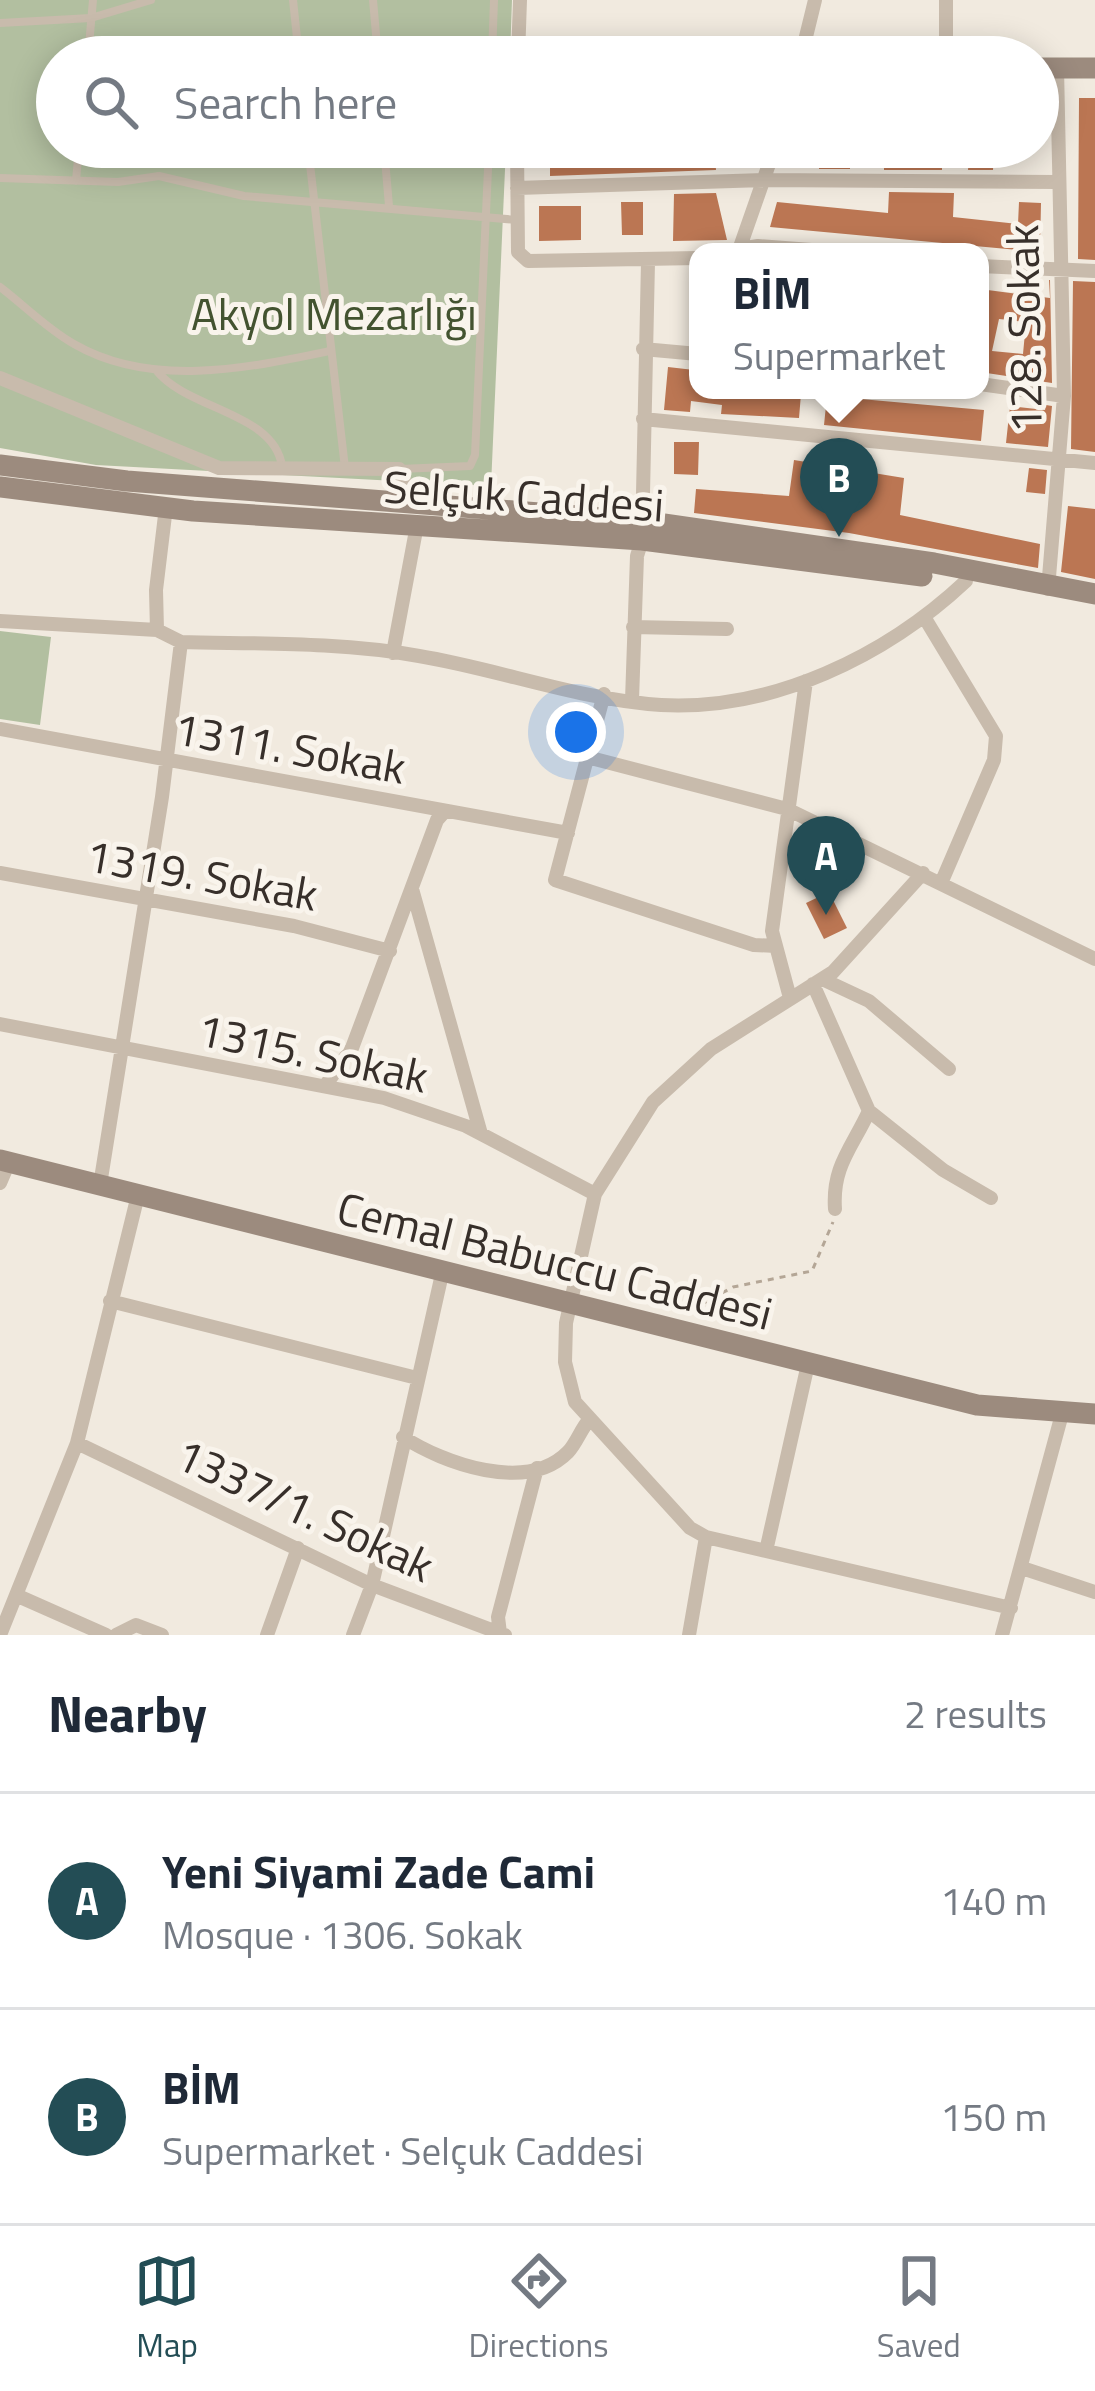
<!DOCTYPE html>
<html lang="en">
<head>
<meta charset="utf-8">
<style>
	body { margin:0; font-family:"Titillium Web",sans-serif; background:#f6f6f7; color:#1f2937 }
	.you { position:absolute; left:576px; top:732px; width:42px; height:42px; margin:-30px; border:9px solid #fff; border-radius:50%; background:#1a73e8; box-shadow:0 0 0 18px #1a73e833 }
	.badge { display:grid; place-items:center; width:78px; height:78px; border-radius:50%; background:#234d55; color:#fff; font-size:39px; font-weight:700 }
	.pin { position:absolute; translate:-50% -99px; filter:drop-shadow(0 3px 6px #0008) }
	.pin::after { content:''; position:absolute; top:63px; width:42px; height:36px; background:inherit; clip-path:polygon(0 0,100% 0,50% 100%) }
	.popup { position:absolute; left:689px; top:243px; width:300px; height:156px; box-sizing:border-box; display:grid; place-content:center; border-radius:24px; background:#fff; filter:drop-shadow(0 3px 9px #0005); font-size:39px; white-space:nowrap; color:#747a83 }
	.popup b { font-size:45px; color:#1f2937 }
	.popup::after { content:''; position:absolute; left:50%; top:100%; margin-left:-24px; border:24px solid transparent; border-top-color:#fff }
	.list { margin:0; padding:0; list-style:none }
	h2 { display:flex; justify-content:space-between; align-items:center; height:156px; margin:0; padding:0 48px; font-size:51px }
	h2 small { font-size:39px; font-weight:400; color:#747a83 }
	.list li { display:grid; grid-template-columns:78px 1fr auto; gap:36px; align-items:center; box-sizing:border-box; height:216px; padding:0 48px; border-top:3px solid #e0e1e3 }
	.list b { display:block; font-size:45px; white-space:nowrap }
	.list p { margin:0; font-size:39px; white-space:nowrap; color:#747a83 }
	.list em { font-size:39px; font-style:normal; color:#747a83 }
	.icon { flex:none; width:66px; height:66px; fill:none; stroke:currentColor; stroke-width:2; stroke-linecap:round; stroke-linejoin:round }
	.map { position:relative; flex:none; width:1095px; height:1635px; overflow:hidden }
	.search { position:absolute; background:#fff; box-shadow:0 6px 30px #0003; left:36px; right:36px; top:36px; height:132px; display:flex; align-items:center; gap:30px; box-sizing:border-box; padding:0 42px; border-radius:66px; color:#747a83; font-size:45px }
	.sheet { height:588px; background:#fff }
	nav { display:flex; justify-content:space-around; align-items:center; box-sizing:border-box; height:168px; border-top:3px solid #e0e1e3; background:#fff; font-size:33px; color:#747a83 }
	nav a { display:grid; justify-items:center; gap:6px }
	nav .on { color:#234d55 }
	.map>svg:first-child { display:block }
	.green { fill:#b2bfa0 }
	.building { fill:#bb7653; fill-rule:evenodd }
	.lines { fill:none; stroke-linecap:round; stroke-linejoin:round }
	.path { stroke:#b4a696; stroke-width:3; stroke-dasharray:6 6; stroke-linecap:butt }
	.lane { stroke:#c8bbac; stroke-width:8 }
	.street { stroke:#c8bbac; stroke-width:14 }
	.secondary { stroke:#9c8b7e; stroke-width:21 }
	.labels { text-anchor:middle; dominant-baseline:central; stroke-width:10; stroke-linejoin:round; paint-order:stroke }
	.park-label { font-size:45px; fill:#435330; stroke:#f9f4ec }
	.street-label { font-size:45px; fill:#372f2a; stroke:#f9f4ec }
</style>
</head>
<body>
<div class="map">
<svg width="1095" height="1635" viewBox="0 0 1095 1635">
	<rect width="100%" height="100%" fill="#f1eadf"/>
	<path class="green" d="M0,0H512L510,57H57V147H506L491,486L96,465L0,448Z
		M0,631L51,637L40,725L0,719Z"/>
	<path class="building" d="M1079,98H1095V260L1078,259Z
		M670,147H695V155H715L716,170L550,176V153H670Z
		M884,147L942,155V170H884Z
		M970,147H994L993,170H968Z
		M850,151V169H819V152Z
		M889,192L954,193L953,217L1018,224L1019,202L1041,203L1040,252L770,227L777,202L888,213Z
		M716,193L727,240L673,241L674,194Z
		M621,202H643V235H622Z
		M539,206H581V240L539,241Z
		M1049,280H1050L1052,383L980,372V289L1050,298ZM999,319L1026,322L1023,354L992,351Z
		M1073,281L1095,282V452L1071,449Z
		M668,367L694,370L698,390L801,394L799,418L721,414L722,405L691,401L690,412L664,410Z
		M827,396L984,410L981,441L824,425Z
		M1046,405L1052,406L1048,447L1006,443L1010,406L1045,410Z
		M674,442H699L698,475L674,474Z
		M794,460L904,478L900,515L1040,544L1038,568L849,533L694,513L696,489L789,496Z
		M1029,468L1047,470L1045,494L1026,492Z
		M1068,506L1095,509V579L1061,572Z
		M829,892L847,928L824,939L806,903Z"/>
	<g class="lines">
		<path class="path" d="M700,1317L702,1304L733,1287L812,1271L833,1222"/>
		<path class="lane" d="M293,0L299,57
			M373,0L378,57
			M0,23L91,18L151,0
			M88,57L93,0
			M492,57L494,0
			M308,147L345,468
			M384,147L389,206
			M0,178L118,182L159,176L244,196L517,220
			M76,181L79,147
			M0,287C25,306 47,329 74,344C152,389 248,368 330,351
			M156,370C187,410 274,412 282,466
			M400,469L470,466L475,455L489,147"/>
		<path class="street" d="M946,0V57
			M518,57L520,0
			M801,57L815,0
			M517,147L518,252L528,261L698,258
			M517,188L764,180L1057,182
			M740,247L775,147
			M722,252L758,246L838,252
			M980,266L1095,271
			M643,349L698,354
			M0,378L219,468L399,469L414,503
			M980,384L1064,396
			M643,419L1095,463
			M1048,589L1064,396L1057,68
			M926,620L996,736L994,760L942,881
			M0,621L157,630L181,642C259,644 341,642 419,656C498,669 580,700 661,705C773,711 886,656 966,581
			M633,627L727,629
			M157,630L156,590L166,507
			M393,653L417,525
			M604,694L555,880L754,945L776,946
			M632,700L637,556L642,540L648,262
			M0,729L568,833
			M587,757L787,809L1095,959
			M0,873L294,926L390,951
			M412,889L481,1134
			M822,979L869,1001L949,1069
			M813,984L869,1111L943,1170L991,1198
			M790,998L772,931L806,681
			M0,1024L384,1098L466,1126L595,1194
			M325,1086L352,1048L437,820L445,811
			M0,1183L9,1162
			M100,1185L162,797L181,642
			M835,1209C832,1166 852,1148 869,1111
			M110,1301L417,1378
			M403,1437C443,1463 527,1494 568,1452C576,1444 581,1429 589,1420
			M77,1443L372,1585L505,1635
			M706,1537L1011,1608
			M766,1551L808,1364
			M1022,1568L1095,1592
			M18,1596L106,1635
			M500,1633L498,1617L537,1468
			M0,1635L77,1443L138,1195
			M116,1635L136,1625L162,1635
			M267,1635L298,1548
			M353,1635L372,1585L442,1274
			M689,1635L706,1537L690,1528L575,1402L565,1362L566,1323L595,1194L653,1102L711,1049L833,972L923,873
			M1002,1635L1062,1414"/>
		<path class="secondary" d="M518,55L706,57
			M1038,68H1095
			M0,465L127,481L643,521L934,563L1095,594
			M0,487L193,511L642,540L922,576
			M0,1160L977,1405L1095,1414"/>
	</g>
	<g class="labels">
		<g class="park-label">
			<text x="334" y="313">Akyol Mezarlığı</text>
		</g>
		<g class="street-label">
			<text transform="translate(1023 329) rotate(-91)">128. Sokak</text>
			<text transform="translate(524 495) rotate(4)">Selçuk Caddesi</text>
			<text transform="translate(290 747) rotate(10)">1311. Sokak</text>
			<text transform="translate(202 874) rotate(10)">1319. Sokak</text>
			<text transform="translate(313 1052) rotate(12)">1315. Sokak</text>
			<text transform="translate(555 1260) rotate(14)">Cemal Babuccu Caddesi</text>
			<text transform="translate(305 1509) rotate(25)">1337/1. Sokak</text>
		</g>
	</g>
</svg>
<div class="you"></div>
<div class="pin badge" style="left:826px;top:915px">A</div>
<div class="pin badge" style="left:839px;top:537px">B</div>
<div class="popup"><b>BİM</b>Supermarket</div>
<div class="search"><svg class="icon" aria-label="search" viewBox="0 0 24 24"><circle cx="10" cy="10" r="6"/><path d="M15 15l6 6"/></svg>Search here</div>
</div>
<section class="sheet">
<h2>Nearby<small>2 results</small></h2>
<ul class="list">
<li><span class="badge">A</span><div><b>Yeni Siyami Zade Cami</b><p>Mosque · 1306. Sokak</p></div><em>140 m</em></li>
<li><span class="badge">B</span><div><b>BİM</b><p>Supermarket · Selçuk Caddesi</p></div><em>150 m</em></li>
</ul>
</section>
<nav>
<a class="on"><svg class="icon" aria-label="map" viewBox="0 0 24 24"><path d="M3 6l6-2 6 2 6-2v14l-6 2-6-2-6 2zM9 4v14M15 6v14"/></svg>Map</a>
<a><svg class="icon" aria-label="directions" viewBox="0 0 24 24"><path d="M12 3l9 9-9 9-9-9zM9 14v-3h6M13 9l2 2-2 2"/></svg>Directions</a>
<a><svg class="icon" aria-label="saved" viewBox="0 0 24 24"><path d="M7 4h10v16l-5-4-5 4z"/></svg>Saved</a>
</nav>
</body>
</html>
